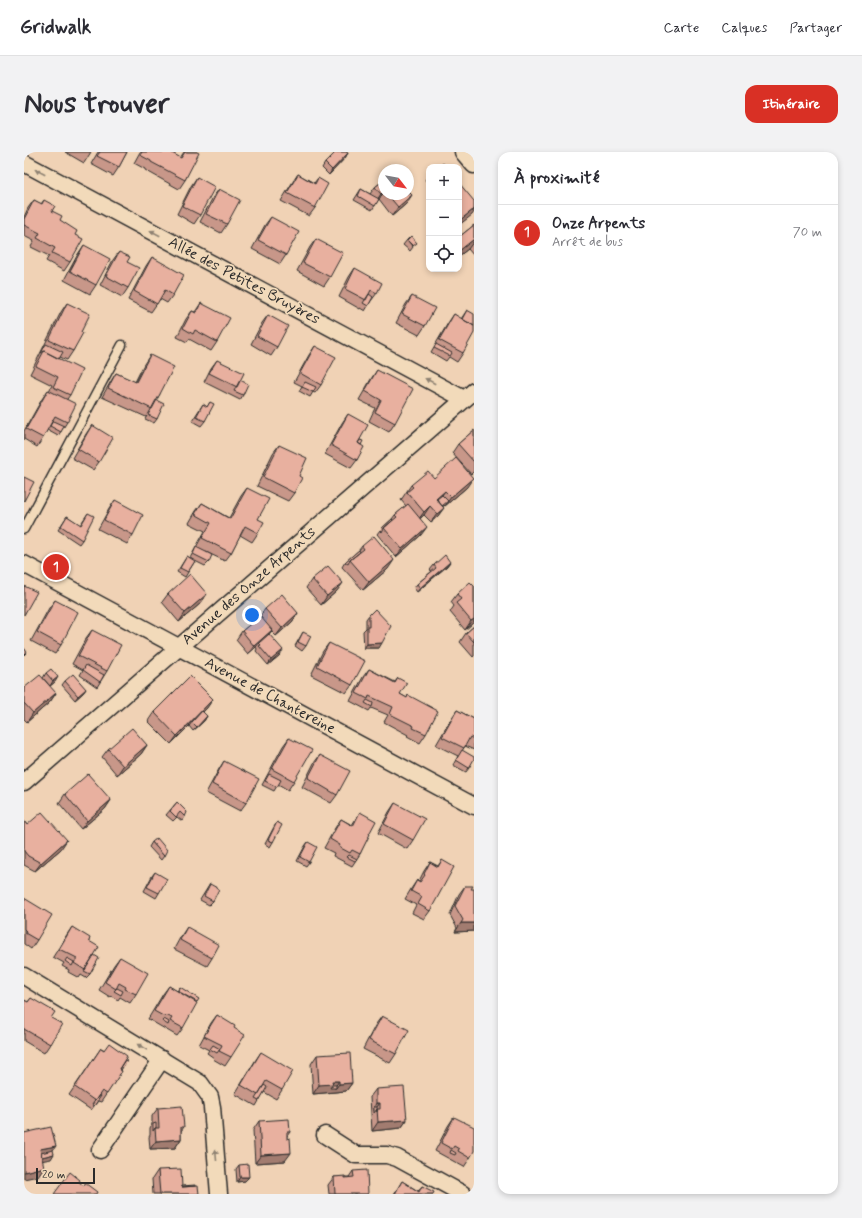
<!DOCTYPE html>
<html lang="fr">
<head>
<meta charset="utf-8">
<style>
	body { margin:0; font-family:Mynerve,sans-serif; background:#f2f2f3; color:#2b2b33 }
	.controls { position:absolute; right:12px; top:12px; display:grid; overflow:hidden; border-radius:8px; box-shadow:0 2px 6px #0003 }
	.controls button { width:36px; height:36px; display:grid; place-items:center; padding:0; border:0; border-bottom:1px solid #e1e1e2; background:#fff; color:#2b2b33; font:20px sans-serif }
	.compass { position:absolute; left:354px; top:12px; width:36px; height:36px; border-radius:50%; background:#fff; box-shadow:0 2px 6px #0003; rotate:121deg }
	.scale { position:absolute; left:12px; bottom:10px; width:59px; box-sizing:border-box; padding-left:4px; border:2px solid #2b2b2b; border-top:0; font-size:11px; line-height:14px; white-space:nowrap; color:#2b2b2b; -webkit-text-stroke:3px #f2daba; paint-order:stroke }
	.you { position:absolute; left:228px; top:463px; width:14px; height:14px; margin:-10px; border:3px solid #fff; border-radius:50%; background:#1a73e8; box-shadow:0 0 0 6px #1a73e833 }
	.badge { display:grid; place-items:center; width:26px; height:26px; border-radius:50%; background:#d93025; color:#fff; font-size:13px; font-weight:700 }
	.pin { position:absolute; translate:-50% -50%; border:2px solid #fff; box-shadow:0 1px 4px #0006 }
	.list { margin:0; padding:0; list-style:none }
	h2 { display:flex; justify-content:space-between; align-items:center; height:52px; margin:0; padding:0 16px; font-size:17px }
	h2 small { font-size:13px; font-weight:400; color:#7c7c81 }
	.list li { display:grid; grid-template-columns:26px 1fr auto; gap:12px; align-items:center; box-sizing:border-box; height:56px; padding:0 16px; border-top:1px solid #e1e1e2 }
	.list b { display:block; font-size:15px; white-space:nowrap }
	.list p { margin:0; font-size:13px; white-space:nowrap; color:#7c7c81 }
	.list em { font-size:13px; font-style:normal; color:#7c7c81 }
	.icon { flex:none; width:22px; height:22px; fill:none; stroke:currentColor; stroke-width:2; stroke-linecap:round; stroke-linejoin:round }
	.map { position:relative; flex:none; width:450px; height:1042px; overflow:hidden; border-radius:12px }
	header { display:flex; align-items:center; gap:24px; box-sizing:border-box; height:56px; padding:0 20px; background:#fff; border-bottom:1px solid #e1e1e2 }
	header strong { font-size:19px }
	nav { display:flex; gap:22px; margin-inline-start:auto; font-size:14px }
	.intro { display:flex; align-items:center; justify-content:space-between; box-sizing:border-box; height:96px; padding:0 24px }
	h1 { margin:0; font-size:28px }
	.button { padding:10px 18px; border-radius:12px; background:#d93025; color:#fff; font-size:14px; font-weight:700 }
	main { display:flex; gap:24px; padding:0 24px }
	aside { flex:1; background:#fff; border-radius:12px; box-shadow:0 2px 6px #0003 }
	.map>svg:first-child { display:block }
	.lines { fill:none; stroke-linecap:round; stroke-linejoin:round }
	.lane-casing { stroke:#2b2b2b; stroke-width:11 }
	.street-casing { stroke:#2b2b2b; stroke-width:19 }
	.lane { stroke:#f2daba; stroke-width:8 }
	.street { stroke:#f2daba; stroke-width:16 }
	.wall { fill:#c89789; stroke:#2b2b2b }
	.shaded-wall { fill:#a27b6f; stroke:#2b2b2b }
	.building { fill:#e8b09f; stroke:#2b2b2b }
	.oneway { fill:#8e8272 }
	.labels { text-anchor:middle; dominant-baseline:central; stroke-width:3.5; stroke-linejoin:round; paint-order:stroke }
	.street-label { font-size:15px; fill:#2b2b2b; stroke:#f2daba }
</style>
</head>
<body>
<header>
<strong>Gridwalk</strong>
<nav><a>Carte</a><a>Calques</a><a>Partager</a></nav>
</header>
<div class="intro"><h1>Nous trouver</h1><a class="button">Itinéraire</a></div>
<main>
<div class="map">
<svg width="450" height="1042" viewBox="0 0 450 1042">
	<rect width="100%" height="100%" fill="#f0d2b5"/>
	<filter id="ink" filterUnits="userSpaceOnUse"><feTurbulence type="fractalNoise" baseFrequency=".025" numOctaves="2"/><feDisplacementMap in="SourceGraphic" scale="8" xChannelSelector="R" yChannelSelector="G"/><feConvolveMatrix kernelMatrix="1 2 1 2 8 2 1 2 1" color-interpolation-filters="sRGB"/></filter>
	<g filter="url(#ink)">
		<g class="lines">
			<g class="lane-casing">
				<path id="lane" d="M0,377L98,193"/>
			</g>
			<g class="street-casing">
				<path id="street" d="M439,0L450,13
					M0,11L440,247
					M0,412L450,654
					M0,630L450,239
					M0,824L176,931L186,945L188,955L195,1042
					M301,983L332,1003H363L373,1006L439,1042
					M76,998L138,907"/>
			</g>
			<use href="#lane" class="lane"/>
			<use href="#street" class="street"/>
		</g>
		<path class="wall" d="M41,0H67L60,11Z
			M74,0H103L95,15L89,24L67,12Z
			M116,0H148V1L156,6L160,0H173L161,28L155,37L121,18V17L110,11Z
			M324,1L321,6L305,23L298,16L301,11Z
			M274,22L290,31L294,26L291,56L285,64L257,49L268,31Z
			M405,23V32L401,28Z
			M173,25L176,63L170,72L153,62L167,34Z
			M360,28V42H384L382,52L368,64L355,47L348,58L330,48L337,37L346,42L351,35Z
			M195,37L203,72L197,81L176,70L189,45Z
			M10,48L17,52L20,48L28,59L36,68L51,83L46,110L40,119L22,109L25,104L7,95L10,89L0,84V65L4,56Z
			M247,65L262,103L256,112L228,97L241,73Z
			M450,73V104L444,97L435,104V85Z
			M292,87L306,125L300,134L273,119L286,95Z
			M383,88L389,95L386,99L379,93Z
			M60,93L72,133L66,142L40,128L54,102Z
			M95,100L103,110L104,136L98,145L76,133L89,108Z
			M128,105L149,143L143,151L136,147L127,160L104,148L122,114Z
			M331,116L353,141L347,149L341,159L336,156V157L315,145L325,125Z
			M388,144L401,174L395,183L372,171L382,152Z
			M43,151L58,177L49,199L43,208L36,205L35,207L46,243L43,247V270L34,284L23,278L19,286L13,295L0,287V279L18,247L24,238L25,239L28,233L6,222L37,160Z
			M177,151L193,190L187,199L165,187L163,190L153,185L162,167L168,159L171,160Z
			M443,158L439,201L433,210L425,205L422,209L407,200L424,171L430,162L437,167Z
			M244,163L253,195L247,204L227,192L238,171Z
			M291,194L297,233L291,241L289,240L286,245L275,239L278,234L270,230L285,203Z
			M126,203L136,242L132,248L133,267L130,271L121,267L123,264L122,265L78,245L87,229L92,221L111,230L120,212Z
			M193,208L216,228L219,243L216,248L180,230L187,216Z
			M353,218L371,271L365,280L345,269L351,256L335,248L347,227Z
			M186,250L181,269L177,274L168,269L179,252L183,255Z
			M324,262L336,288L337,293L333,308L327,316L301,302L318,271Z
			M68,273L75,310L69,318L48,306L62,282Z
			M450,278V319L447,322L428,301L434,292Z
			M255,293L275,324L270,341L264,349L233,334L249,301Z
			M410,326L443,335L421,354L420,353L419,355L414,364L407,370L400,363L396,367L397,383L372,405L353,382L356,378L368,367L371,363L382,354L377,348L387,333Z
			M223,336L234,367V381L228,390L216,383L207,401L201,409L182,400L185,410L181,414L171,409L161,425L153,420L163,404L166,406L181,379L165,371L172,359L178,351L205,366L217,344Z
			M91,348L109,383L103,392L74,377L85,357Z
			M64,361L58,388L55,392L34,378L43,364L56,373Z
			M338,394L364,417L339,438L318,415L321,410L335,398Z
			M410,413L423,414L393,440L390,436L393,432L408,419L406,418Z
			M288,427L313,439L297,453L282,436Z
			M450,434V470L441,478L426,460L430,454L427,450L433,442Z
			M144,442L177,451L155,470L138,450Z
			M31,448L37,493L31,502L7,489L25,456Z
			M241,457L274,461L268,470L252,484L247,479L245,482L256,503L244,513L232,499L233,497L232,495L224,502L212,488L218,479L236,464Z
			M345,463L355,496H340L339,479L342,476V467Z
			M450,474V504L449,505L436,490L442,481Z
			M68,478L83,519L73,535L56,523L59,518L48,512L62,486Z
			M279,480L282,494L278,499L271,494Z
			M305,491L328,533L322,541L287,523L299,499Z
			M345,517L371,530L374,526L376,542L383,546L384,543L402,582L396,591L383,584L384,583L360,570L364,563L347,556L345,559L326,549L339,525Z
			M22,521L31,530L26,534L19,526Z
			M41,529L62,537L59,541L51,548L38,533Z
			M0,536L32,541L26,550L3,570L0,567Z
			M183,556L179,560L183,564L180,569L169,579L165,574L147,592L124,569L130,560Z
			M433,558L450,567V598L441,594L438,599L445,616L442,620L429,613L434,604L412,593L427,567Z
			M265,586L270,629L264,638L254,632L250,639L238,633L259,594Z
			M123,593L117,602L93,623L78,605L84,597Z
			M296,603L313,643L307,651L278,635L290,611Z
			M200,609L222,651L216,659L182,641L195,617Z
			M41,642L87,648L81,657L57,677L35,651Z
			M153,650L161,665L158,669L153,665L149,669L142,663Z
			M371,651L389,688L383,697L354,681L365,660Z
			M336,660L345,682L336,702L328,714L309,704L310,701L300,696L311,676L317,667L328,673Z
			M0,669L3,673L37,697L11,719L0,713Z
			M253,670L249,690L246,695L241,692L250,675Z
			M128,690L140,704L137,708L125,695Z
			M284,690L285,710L282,714L273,709L281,694Z
			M418,708L406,759L400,767L388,761L392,753L381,747L387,737L393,728L395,729L400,719L406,710L414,714Z
			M131,720L135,741L132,746L120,739L128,724Z
			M186,732L189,749L185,753L176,748Z
			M441,734L447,737L450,779L431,780L433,776L426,763L435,742Z
			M0,746L13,788L7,797L0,792Z
			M48,775L65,789L70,803L66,822L62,826L57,823L55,826L44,820L45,818L38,814L40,811L29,805L42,784Z
			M163,775L188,806L183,814L150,797L157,784Z
			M96,805L112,842L106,851L96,845L94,848L87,844L86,845L75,838L90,813Z
			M145,834L153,839L156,835L159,876L153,884L124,867L139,842Z
			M7,846L27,866L26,892L20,901L0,889V848L4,850Z
			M193,863L210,876L207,905L201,914L189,907L190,906L183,901L185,898L175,893L187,871Z
			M358,864L372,902L366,911L339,897L352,872Z
			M77,896L101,908L97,918L98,919L77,950L74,949L67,958L45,943Z
			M237,900L258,938L252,947L240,940L232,954L211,942L231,909Z
			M293,903L328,931L322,939L289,942L287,912Z
			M352,937L383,968L377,976L348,979L346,945Z
			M134,956L160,975L157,979V987L151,996L126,997L125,985L126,983V976L128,972V964Z
			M430,965L446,1006L440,1015L411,999L424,974Z
			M235,969L266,980L263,984L261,1009L231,1011L229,978Z
			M215,1013L221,1029L213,1030L212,1017Z
			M134,1018L158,1034L175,1042H129L128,1027Z
			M329,1019L344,1042H305L304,1033L310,1025H325Z
			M378,1029L394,1039L398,1034L409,1042H370Z"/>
		<path class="shaded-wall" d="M324,1L321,6L305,23L308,18Z
			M360,40L355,47L351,51L357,42Z
			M388,43L382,52L368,64L374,55Z
			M450,57V60L448,63L435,73V69Z
			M450,87V89L444,97L435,104V99Z
			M449,326L443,335L421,354L427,345Z
			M421,339L415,347L410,352L412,347Z
			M406,354L400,363L394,368L400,360Z
			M420,356L414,364L407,370L413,362Z
			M403,375L397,383L372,405L378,397Z
			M370,408L364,417L339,438L345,430Z
			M426,410L423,414L393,440L396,436Z
			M319,431L313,439L297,453L303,444Z
			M183,442L177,451L155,470L161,461Z
			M274,461L268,470L252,484L258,476Z
			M450,467V470L441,478L447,469Z
			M248,478L242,487L235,491L232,495L224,502L230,494Z
			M358,491L355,496H340L343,492Z
			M259,498L256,503L244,513L247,508Z
			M34,525L31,530L26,534L29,529Z
			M62,537L59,541L51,548L54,544Z
			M32,541L26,550L3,570L9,561Z
			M189,547L183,556L168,570L165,574L147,592L153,584Z
			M183,564L180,569L169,579L173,575Z
			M123,593L117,602L93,623L99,614Z
			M87,648L81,657L57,677L63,669Z
			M43,688L37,697L11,719L17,711Z
			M437,771H450V779L431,780Z
			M308,929H315L310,936H312L315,932L328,931L322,939L289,942L295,933Z
			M352,951H356L350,959V955Z
			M383,968L377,976L348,979L354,970Z
			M157,987L151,996L126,997L132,989Z
			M32,994L26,1002L14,1005L16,997Z
			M267,1001L261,1009L231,1011L237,1003Z
			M30,1002L27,1007L11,1010L14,1006Z
			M20,1015L14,1024L0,1027V1020Z
			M216,1025H225L221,1029L213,1030Z"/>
		<path class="building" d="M76,0H103L95,15L73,4Z
			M118,0H148V1L157,6L161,0H173L175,1L161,28L127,10V9L116,3Z
			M312,0H322L324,1L308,18L301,11Z
			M419,11L422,15H415Z
			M274,22L291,32L294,26L304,32L291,56L263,41Z
			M173,25L191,35L176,63L158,54Z
			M360,28V40L357,42L351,35Z
			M435,31L450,49V57L435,69Z
			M195,37L216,48L203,72L182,62Z
			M337,37L355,47L351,54L334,44Z
			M384,39L388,43L374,55L363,42H384Z
			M10,48L18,52L20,48L31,54L28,59L38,64L36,68L53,79L51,83L59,87L46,110L28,101L31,96L13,86L16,81L0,73V67Z
			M247,65L275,80L262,103L234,88Z
			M450,73V87L435,99V85Z
			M387,84L393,91L389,94L383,88Z
			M292,87L319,101L306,125L279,111Z
			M60,93L86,107L72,133L46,119Z
			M95,100L106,105L103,110L115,116L104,136L82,124Z
			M128,105L160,123L149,143L141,138L133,152L110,139Z
			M331,116L358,131L353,141L347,138L342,148L321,137Z
			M345,142L349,145L344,154L339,151Z
			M388,144L411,156L401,174L378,162Z
			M43,151L66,162L57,180L59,181L49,199L25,188Z
			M177,151L206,166L193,190L171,178L169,182L159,176L168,159L172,161Z
			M443,158L450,162V174L438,167Z
			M430,162L450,174V181L439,201L415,188Z
			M244,163L264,174L253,195L233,184Z
			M22,192L39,200L35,207L20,199L17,201Z
			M412,192L428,201L426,204L410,196Z
			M291,194L312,205L297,233L276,221Z
			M20,199L58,218L46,243L29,235L34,225L12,214Z
			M126,203L150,215L136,242L128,257L84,236L92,221L112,230Z
			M193,208L220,221L213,235L185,221Z
			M353,218L389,237L371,271L351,260L357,248L341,239Z
			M216,228L224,232L219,243L210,239Z
			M281,230L292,235L289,240L278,235Z
			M24,238L52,252L43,270L31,264L19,286L2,277Z
			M132,248L140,252L133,267L124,263Z
			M186,250L190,252L181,269L172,265L179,252L183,255Z
			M324,262L344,273L334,291L340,295L333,308L307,293Z
			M29,269L40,274L37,280L26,274Z
			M68,273L89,286L75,310L54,297Z
			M450,278V310L434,292Z
			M336,288L339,289L337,293L334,291Z
			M255,293L283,306L275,324L278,326L270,341L239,325Z
			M432,306L449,326L427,345L421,339L412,347L420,356L413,362L406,354L400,360L383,340L389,335L387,333L404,319L410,326Z
			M0,325L10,330L0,349Z
			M223,336L245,347L234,367L240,370L234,381L221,374L207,401L178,386L187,371L171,362L178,351L206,367Z
			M418,343L424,349L418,354L413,347Z
			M91,348L119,363L109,383L80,368Z
			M384,352L403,375L378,397L360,376L373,365L371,363Z
			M64,361L70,364L58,388L37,374L43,364L57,373Z
			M368,367L369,368L360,376L358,380L356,378Z
			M350,384L370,408L345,430L326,408L340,397L338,394Z
			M172,395L188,403L185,410L169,402Z
			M335,398L336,400L326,408L324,412L321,410Z
			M421,403L426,410L396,436L393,432L412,416L410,413Z
			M163,404L171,409L164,420L156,416Z
			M304,414L319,431L303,444L288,427Z
			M166,422L183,442L161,461L144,442Z
			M446,430L450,434V467L447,469L432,451L437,447L433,442Z
			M0,434L13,440L0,463Z
			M258,442L274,461L258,476L241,457Z
			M31,448L54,460L37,493L13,480Z
			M351,457L367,474L358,491L343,492V475H345V463Z
			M236,464L248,478L230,494L218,479Z
			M450,474V490L442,481Z
			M68,478L97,493L83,519L54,504Z
			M279,480L287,484L282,494L274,490Z
			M245,482L259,498L247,508L235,494L237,493L235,491Z
			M305,491L341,509L328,533L293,514Z
			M0,496L3,500L0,503Z
			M62,513L80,523L76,530L59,518Z
			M27,517L34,525L29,529L22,521Z
			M345,517L371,531L374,526L383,531L376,542L383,546L384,543L414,559L402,582L389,576L390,574L366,562L369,555L345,544L344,547L332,541Z
			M49,522L62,537L54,544L41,529Z
			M16,523L32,541L9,561L0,551V536Z
			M166,524L189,547L153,584L130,560Z
			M343,548L349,551L348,555L341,551Z
			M433,558L450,567V587L446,585L440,596L418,585Z
			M178,559L183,564L173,575L168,570Z
			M108,576L123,593L99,614L84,597Z
			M265,586L288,598L270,629L248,617Z
			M438,598L450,605V607L445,616L432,608Z
			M296,603L326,619L313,643L284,626Z
			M200,609L235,627L222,651L188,632Z
			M64,622L87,648L63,669L41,642Z
			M245,622L257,628L253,635L241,629Z
			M153,650L163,660L161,665L156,660L152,665L146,659Z
			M371,651L401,667L389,688L360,672Z
			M18,660L43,688L17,711L4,704L0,699V669L3,673Z
			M336,660L352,669L345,682H346L336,702L328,698L326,701L315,695L316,693L306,687L317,667L329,674Z
			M253,670L258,673L249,690L244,688Z
			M133,686L143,698L140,704L128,690Z
			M284,690L293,695L285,710L276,705Z
			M325,703L333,707L331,709L323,705Z
			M418,708L430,715L406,759L394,752L398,745L387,739L393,728L396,730L401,723L400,722L406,710L414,715Z
			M131,720L143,727L135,741L123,735Z
			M186,732L195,737L189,749L180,744Z
			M441,734H449L447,737H450V771H437L439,768L431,754Z
			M0,746L28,763L13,788L1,781L2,779L0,777Z
			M48,775L66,786L65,789L75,795L61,818L50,811L53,806L35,797Z
			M163,775L195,793L188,806L156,788Z
			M70,803L75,806L66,822L60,819Z
			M96,805L124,821L112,842L101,837L102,835L95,831L92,837L81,830Z
			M43,806L50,810L48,814L41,809Z
			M145,834L173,851L159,876L146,869L148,866L142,863L141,865L130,859Z
			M156,835L175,847L173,850L154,839Z
			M93,836L99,839L97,843L90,839Z
			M7,846L31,860L27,866L38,872L26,892L0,877V848L4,850Z
			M193,863L211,874L210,876L221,883L207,905L195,899L198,893L180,884Z
			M358,864L385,878L372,902L345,888Z
			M140,867L145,870L144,873L138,869Z
			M85,891L103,904L95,917L98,919L83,942L78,939L71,949L51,935L77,896L80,898Z
			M189,893L196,897L193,901L186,897Z
			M237,900L269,919L258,938L242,929L234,943L217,933Z
			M326,901L328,931L315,932V929H308L309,932L295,933L293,903Z
			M101,908L103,909L97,918L95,917Z
			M240,933L243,935L235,949L231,947Z
			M308,933H312V936H306Z
			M380,935L383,968L354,970L353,957H356V951H352V937Z
			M75,943L77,944L70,954L68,953Z
			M158,954L160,975H157V987L132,989L131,976H135L134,956Z
			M350,955H353V960V957L350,961Z
			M430,965L450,975V999L446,1006L434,999L435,997L430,994L428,997L417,991Z
			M265,967L266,980H263V987L266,986L267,1001L237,1003L235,969Z
			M132,971V976H131L129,979V972Z
			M27,975L32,994L16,997L20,1015L0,1020V981Z
			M29,998L30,1002L18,1005L17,1001Z
			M427,998L432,1001L431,1003L426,1001Z
			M224,1012L225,1025H216L215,1013Z
			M157,1017L158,1035L174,1034L175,1042H136L134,1018Z
			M343,1018L344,1042H311L310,1025L321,1024V1026L330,1025L329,1019Z
			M46,1020L56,1028L55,1030L60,1034L61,1031L73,1040L72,1042H30Z
			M378,1029L395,1040L398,1034L410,1040L409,1042H371Z
			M171,1033V1034L158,1035V1034Z"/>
		<defs><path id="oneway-solid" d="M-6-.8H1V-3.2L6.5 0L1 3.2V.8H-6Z"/></defs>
		<g class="oneway">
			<use href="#oneway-solid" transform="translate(16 20) rotate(-152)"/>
			<use href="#oneway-solid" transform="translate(131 81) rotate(-152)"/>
			<use href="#oneway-solid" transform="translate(406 229) rotate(-152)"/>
			<use href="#oneway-solid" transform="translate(118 895) rotate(-149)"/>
			<use href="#oneway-solid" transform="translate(192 1003) rotate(-95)"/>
		</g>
	</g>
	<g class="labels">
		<g class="street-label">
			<text transform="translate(220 129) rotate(28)">Allée des Petites Bruyères</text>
			<text transform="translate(225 434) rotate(-41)">Avenue des Onze Arpents</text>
			<text transform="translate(246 544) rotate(28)">Avenue de Chantereine</text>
		</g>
	</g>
</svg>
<div class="controls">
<button>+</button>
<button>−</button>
<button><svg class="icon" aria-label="locate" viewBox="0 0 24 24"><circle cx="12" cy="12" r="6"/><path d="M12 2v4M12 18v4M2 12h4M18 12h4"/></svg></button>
</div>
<svg class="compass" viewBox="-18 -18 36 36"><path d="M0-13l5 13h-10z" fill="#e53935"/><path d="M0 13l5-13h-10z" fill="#7c7c81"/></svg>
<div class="scale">20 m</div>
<div class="you"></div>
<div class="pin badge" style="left:32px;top:415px">1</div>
</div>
<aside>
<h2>À proximité<small></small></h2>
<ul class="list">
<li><span class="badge">1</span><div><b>Onze Arpents</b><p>Arrêt de bus</p></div><em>70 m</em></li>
</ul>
</aside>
</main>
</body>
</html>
